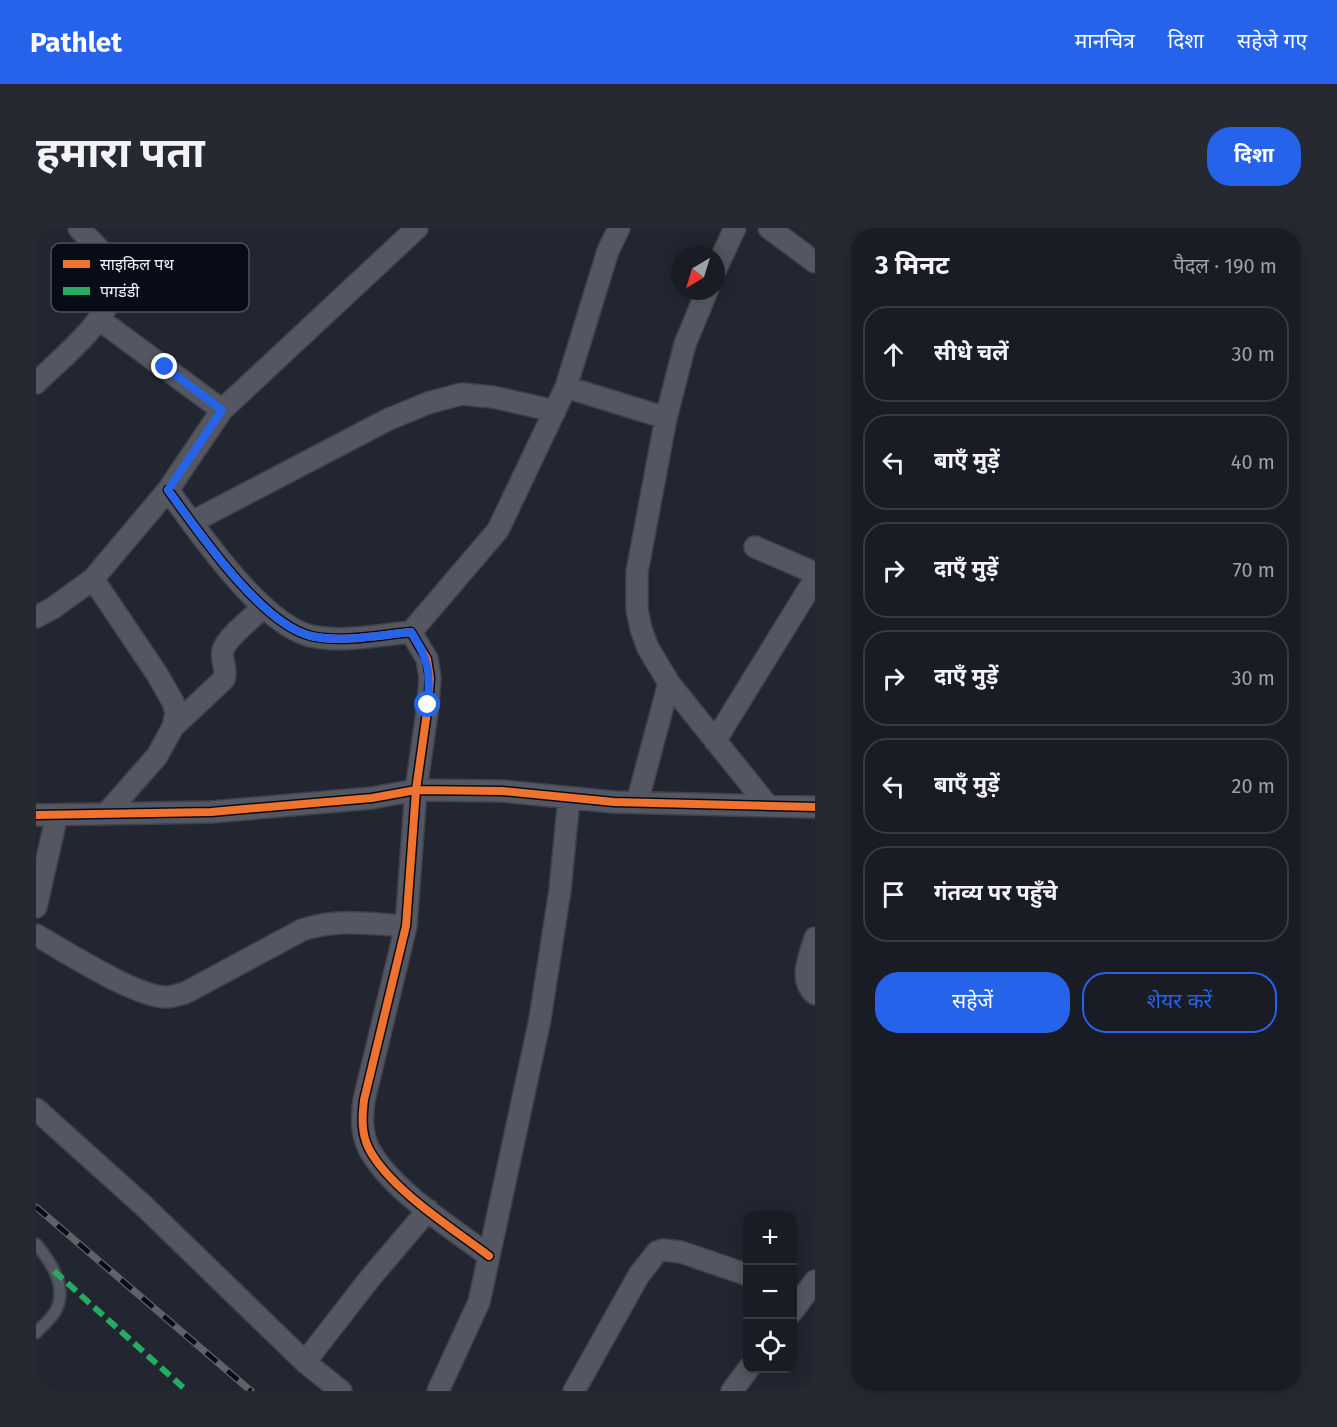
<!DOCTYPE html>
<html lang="hi">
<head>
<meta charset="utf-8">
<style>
	body { margin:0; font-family:"Fira Sans","Noto Sans Devanagari",sans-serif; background:#262932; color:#f1f3f6 }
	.controls { position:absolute; right:18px; bottom:18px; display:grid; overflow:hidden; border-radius:12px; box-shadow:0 3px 15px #0003 }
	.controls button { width:54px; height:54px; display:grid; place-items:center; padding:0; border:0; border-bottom:2px solid #373a42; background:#191c25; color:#f1f3f6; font:30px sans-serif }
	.compass { position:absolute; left:635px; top:18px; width:54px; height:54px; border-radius:50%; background:#191c25; box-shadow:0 3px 15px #0003; rotate:218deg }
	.stop { position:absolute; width:18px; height:18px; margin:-14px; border:4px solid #2563eb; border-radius:50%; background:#fff }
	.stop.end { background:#2563eb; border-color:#fff; box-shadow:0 2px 6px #0008 }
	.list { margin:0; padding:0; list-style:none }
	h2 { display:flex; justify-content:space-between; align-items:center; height:78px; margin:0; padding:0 24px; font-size:26px }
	h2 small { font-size:20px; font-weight:400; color:#9fa1a7 }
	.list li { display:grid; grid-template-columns:39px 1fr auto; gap:18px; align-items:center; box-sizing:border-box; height:96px; margin:0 12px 12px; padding:0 12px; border:2px solid #373a42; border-radius:24px }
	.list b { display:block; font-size:22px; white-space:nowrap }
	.list em { font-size:20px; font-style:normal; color:#9fa1a7 }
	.actions { display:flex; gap:12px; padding:18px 24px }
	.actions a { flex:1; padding:14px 0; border:2px solid #2563eb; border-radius:24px; text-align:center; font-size:21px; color:#2563eb }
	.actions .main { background:#2563eb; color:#fff }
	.icon { flex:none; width:33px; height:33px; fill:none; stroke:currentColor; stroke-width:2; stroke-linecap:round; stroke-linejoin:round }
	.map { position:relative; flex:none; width:779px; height:1163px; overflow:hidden; border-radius:24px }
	header { display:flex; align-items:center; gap:36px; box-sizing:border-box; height:84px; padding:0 30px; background:#2563eb; color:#fff }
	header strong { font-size:28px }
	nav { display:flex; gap:33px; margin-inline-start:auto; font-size:21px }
	.intro { display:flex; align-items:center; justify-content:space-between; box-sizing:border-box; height:144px; padding:0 36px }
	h1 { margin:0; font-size:42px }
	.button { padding:15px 27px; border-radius:24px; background:#2563eb; color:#fff; font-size:21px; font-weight:700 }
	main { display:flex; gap:36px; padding:0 36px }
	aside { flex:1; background:#191c25; border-radius:24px; box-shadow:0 3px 15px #0003 }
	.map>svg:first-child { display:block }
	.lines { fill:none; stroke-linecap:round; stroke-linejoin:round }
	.lane-casing { stroke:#3d414b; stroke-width:14 }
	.street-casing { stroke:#3d414b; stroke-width:24 }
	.lane { stroke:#545761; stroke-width:10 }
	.street { stroke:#545761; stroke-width:21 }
	.rail-casing { stroke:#5e626b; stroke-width:7 }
	.rail { stroke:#080c16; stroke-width:4.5; stroke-dasharray:14; stroke-linecap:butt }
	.quiet { stroke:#26ab63; stroke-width:6; stroke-dasharray:12 6; stroke-linecap:butt }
	.cycleway-casing { stroke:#080c16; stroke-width:11 }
	.cycleway { stroke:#ef722f; stroke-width:8 }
	.route { stroke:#2563eb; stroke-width:8 }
	.key { fill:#080c16; stroke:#4d515c; stroke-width:1.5 }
	.key-label { font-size:16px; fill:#eef3ff }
</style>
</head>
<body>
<header>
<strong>Pathlet</strong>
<nav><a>मानचित्र</a><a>दिशा</a><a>सहेजे गए</a></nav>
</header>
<div class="intro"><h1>हमारा पता</h1><a class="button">दिशा</a></div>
<main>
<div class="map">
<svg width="779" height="1163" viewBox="0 0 779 1163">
	<rect width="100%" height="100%" fill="#212631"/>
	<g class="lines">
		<g class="lane-casing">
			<path id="lane" d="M0,1016C15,1034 33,1060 19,1084C14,1092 6,1098 0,1105"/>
		</g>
		<g class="street-casing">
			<path id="street" d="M733,0L779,34
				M680,41L699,0
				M671,63L649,116L630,190L601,344V382L605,401L612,420L633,455L732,578
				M64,92L186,182
				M0,155C25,130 88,82 77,44C72,27 54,13 43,0
				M530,159L630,190
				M132,262C162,303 225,396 275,408C307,415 343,407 375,404L391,431L394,450L392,477L380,562L370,698L328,872C326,889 325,905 333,921C355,962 416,1000 453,1028
				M156,294L351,192L392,175L425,166L457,169L519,183
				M719,319L779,345
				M57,351L121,446L137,474L140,485L137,499L121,528L70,586
				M0,389L17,380L57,351L132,262L186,182L381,0
				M375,404L462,302L530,159L572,23L583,0
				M137,499L188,451C192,441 184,432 187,422C191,409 217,389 228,379
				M679,513L779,351
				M601,575L633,455
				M0,587L175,584L336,570L380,562L466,563L578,574L779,579
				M0,679L21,587
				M0,707C29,723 101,770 131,769C137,769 144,766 149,765L266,702C301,690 335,696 370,698
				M779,710C774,728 762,751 779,766
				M0,881L109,979L269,1134L305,1163
				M756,1084L779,1053
				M269,1134L335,1049L392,982
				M402,1163L443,1074L453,1028L504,791L524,662L533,570
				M538,1163L603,1047L621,1024L627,1022L645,1024L712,1047
				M696,1163L713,1140"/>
		</g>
		<use href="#lane" class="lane"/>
		<use href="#street" class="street"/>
		<g class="rail-casing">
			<path id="rail" d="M0,979L215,1163"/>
		</g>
		<use href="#rail" class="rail"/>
		<path class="quiet" d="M18,1043L151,1163"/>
		<g class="cycleway-casing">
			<path id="cycleway" d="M132,262C162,303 225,396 275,408C307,415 343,407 375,404L391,431L394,450L392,477L380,562L370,698L328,872C326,889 325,905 333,921C355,962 416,1000 453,1028
				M0,587L175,584L336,570L380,562L466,563L578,574L779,579"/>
		</g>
		<use href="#cycleway" class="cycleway"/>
	</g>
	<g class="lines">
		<path class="route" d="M129,139L186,182L132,262C162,303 225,396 275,408C307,415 343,407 375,404C394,433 394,444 392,477"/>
	</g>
	<rect x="15" y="15" width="198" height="69" rx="9" class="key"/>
	<rect x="27" y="32" width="27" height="8" fill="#ef722f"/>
	<rect x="27" y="59" width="27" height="8" fill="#26ab63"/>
	<g class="key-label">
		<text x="64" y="42">साइकिल पथ</text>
		<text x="64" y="69">पगडंडी</text>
	</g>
</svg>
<div class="controls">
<button>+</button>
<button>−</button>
<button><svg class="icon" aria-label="locate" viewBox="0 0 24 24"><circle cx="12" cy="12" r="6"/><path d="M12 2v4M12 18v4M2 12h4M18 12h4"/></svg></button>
</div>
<svg class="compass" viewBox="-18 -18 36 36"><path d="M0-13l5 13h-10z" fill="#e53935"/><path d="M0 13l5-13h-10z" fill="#9fa1a7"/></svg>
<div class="stop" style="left:392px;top:477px"></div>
<div class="stop end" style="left:129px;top:139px"></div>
</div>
<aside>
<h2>3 मिनट<small>पैदल · 190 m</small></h2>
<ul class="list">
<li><svg class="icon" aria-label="ahead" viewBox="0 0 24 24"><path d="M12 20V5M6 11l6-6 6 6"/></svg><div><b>सीधे चलें</b></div><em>30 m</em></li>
<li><svg class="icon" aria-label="left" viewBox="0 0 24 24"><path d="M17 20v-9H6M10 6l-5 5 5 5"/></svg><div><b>बाएँ मुड़ें</b></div><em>40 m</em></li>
<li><svg class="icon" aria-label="right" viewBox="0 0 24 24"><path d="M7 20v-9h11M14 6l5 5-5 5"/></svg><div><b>दाएँ मुड़ें</b></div><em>70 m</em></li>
<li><svg class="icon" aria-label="right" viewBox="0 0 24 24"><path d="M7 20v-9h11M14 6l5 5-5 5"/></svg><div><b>दाएँ मुड़ें</b></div><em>30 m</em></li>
<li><svg class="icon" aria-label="left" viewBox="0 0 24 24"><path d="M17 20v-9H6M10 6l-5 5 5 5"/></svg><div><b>बाएँ मुड़ें</b></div><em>20 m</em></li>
<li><svg class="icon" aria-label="arrive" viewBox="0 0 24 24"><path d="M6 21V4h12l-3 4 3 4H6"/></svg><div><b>गंतव्य पर पहुँचे</b></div></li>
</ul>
<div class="actions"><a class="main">सहेजें</a><a>शेयर करें</a></div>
</aside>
</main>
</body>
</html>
